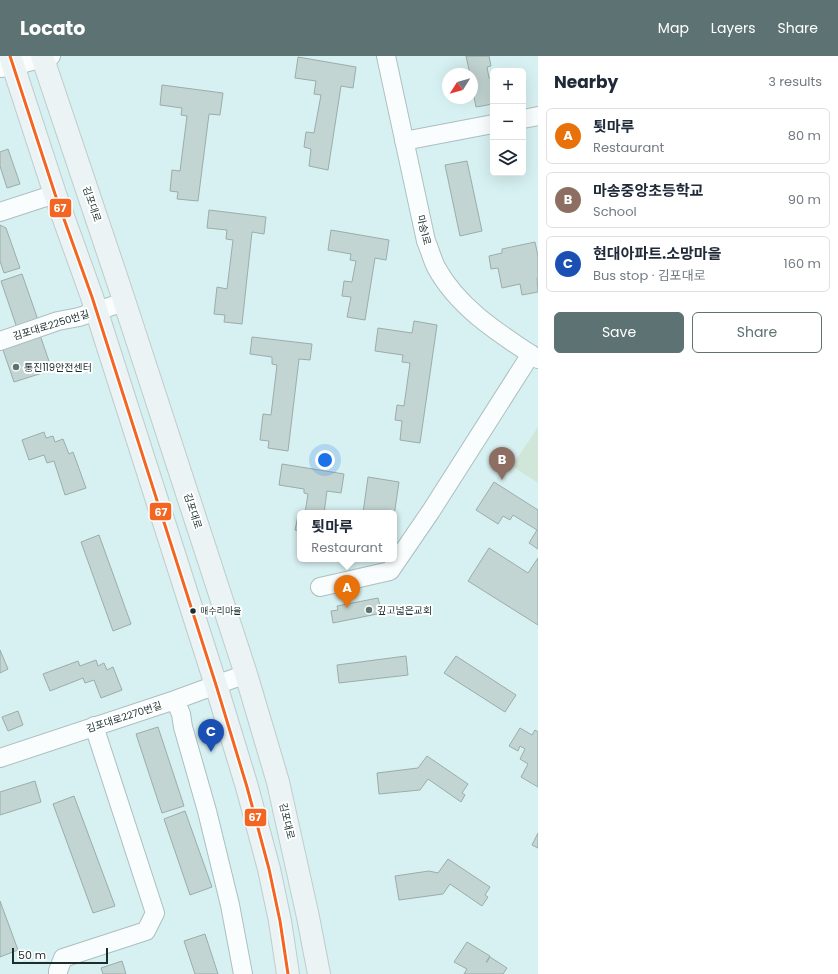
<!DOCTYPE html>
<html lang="en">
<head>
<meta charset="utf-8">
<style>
	body { margin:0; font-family:Poppins,"Noto Sans KR",sans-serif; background:#f6f6f7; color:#1f2937 }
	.controls { position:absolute; right:12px; top:12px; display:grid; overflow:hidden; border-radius:6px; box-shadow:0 4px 16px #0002 }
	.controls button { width:36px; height:36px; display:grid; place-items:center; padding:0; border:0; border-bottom:1px solid #e0e1e3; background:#fff; color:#1f2937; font:20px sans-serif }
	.compass { position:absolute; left:442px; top:12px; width:36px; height:36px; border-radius:50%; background:#fff; box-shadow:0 4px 16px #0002; rotate:233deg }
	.scale { position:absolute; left:12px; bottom:10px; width:96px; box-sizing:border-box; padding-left:4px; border:2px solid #1b2e2e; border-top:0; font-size:11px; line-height:14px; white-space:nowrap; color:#1b2e2e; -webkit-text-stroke:3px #fff; paint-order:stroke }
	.you { position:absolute; left:325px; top:404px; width:14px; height:14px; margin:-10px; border:3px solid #fff; border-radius:50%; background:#1a73e8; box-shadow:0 0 0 6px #1a73e833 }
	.badge { display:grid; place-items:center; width:26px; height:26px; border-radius:50%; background:#5d7272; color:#fff; font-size:13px; font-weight:700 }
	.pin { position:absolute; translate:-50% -33px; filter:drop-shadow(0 1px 2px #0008) }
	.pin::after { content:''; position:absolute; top:21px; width:14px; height:12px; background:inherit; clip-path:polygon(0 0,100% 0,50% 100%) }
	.popup { position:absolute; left:297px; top:454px; width:100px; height:52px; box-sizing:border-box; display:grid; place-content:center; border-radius:6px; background:#fff; filter:drop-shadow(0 1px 3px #0005); font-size:13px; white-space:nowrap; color:#747a83 }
	.popup b { font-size:15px; color:#1f2937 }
	.popup::after { content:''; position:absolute; left:50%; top:100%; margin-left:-8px; border:8px solid transparent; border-top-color:#fff }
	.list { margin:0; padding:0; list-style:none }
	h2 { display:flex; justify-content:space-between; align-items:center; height:52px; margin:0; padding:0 16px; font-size:17px }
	h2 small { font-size:13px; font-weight:400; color:#747a83 }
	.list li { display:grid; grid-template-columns:26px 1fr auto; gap:12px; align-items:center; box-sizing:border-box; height:56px; margin:0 8px 8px; padding:0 8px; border:1px solid #e0e1e3; border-radius:6px }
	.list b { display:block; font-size:15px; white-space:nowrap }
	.list p { margin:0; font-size:13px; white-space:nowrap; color:#747a83 }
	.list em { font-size:13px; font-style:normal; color:#747a83 }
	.actions { display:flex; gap:8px; padding:12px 16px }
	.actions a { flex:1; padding:9px 0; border:1px solid #5d7272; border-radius:6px; text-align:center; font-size:14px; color:#5d7272 }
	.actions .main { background:#5d7272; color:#fff }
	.icon { flex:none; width:22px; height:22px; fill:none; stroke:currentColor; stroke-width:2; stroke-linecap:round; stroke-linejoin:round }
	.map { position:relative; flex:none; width:538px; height:918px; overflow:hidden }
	header { display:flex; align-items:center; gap:24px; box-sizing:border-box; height:56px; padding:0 20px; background:#5d7272; color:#fff }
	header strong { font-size:19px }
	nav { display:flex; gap:22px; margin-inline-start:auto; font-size:14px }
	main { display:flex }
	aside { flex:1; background:#fff }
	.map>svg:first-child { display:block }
	.green { fill:#d0e6d8 }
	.building { fill:#c3d5d2; stroke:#9badab }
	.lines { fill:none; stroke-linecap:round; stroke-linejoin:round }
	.minor-casing { stroke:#acbfc0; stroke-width:20 }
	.major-casing { stroke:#bfcccc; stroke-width:24 }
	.minor { stroke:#f9fdfd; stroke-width:18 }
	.major { stroke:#ebf3f5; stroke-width:22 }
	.bus-1-casing { stroke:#fff; stroke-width:6 }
	.bus-1 { stroke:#f26522; stroke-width:3 }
	.poi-dot { fill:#5d7272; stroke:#fff; stroke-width:1.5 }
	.bus-dot { fill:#1b2e2e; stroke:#fff; stroke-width:1.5 }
	.labels { text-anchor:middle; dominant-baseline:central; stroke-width:4; stroke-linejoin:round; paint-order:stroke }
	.bus-label { font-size:9px; fill:#1b2e2e; stroke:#fff; text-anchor:start }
	.street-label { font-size:10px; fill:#1b2e2e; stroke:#fff }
	.poi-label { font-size:10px; fill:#1b2e2e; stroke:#fff; text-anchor:start }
	.line-badge { stroke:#fff; stroke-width:1.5 }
	.badge-label { font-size:11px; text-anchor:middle; font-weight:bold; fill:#fff }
</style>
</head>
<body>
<header>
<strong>Locato</strong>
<nav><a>Map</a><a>Layers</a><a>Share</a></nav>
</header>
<main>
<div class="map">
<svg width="538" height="918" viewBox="0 0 538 918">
	<rect width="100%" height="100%" fill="#d7f0f1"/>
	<path class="green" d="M538,371V427L512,410Z"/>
	<path class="building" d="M466,0H489L491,10L487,11L489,22L493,21V48L476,51L472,30V18H470Z
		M298,1L356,11L353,32L341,30L328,114L309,110L311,93L304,91L306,76L314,77L321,39L314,38L316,25L295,22Z
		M162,29L223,37L220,59L209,58L198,145L177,143L178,136L170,135L172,114L180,115L187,60L181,59L182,52L160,49Z
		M8,93L20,128L7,132L0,110V96Z
		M467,105L482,175L460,180L445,109Z
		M209,154L266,161L264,178L252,176L242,268L224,266L225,259L214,258L217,231L227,233L233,184L226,183L227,174L207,172Z
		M0,169L6,172L20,212L4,217L0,205Z
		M331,174L389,184L386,204L375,202L365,264L347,261L351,241L342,240L344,225L352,226L356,205L350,204L351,198L328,194Z
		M535,186L538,200V222H537L538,236L522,239L520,228L502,232L498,212L491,213L489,200L502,197V193Z
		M22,218L38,264L17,272L1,225Z
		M414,265L437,269L420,387L400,384L402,365L395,364L397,349L404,350L410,307L402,306L403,299L375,295L378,272L412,277Z
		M40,279L52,314L14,326L2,291Z
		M252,281L312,288L310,304L299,303L288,395L268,392L269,385L260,384L263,358L271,359L277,309L272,308V301L250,298Z
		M44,376L46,382L53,380L55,386L63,383L69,398L73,396L86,432L65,439L54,405L47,407L44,399L29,404L22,384Z
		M282,408L344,418L341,437L327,435L324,457H305L308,438L304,437V433L279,429Z
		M368,421L399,426L394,460V457H363Z
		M494,426L538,454V493L529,487L537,474L513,459L510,464L503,460L498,468L476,454Z
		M298,460L300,461V475L295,474Z
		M99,479L131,568L113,575L81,486Z
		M489,492L528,517L538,502V569L468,525Z
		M378,542L382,557L333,567L331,555L338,554L337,550Z
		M0,594L8,613L0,617Z
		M406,600L408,619L339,627L337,609Z
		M456,600L516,639L505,656L444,617Z
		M96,604L98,610L104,607L107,614L113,611L122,634L101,642L94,624L85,627L83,622L50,635L43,618L78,605L80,610Z
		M18,655L23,669L8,675L2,661Z
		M158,671L184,750L162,757L136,678Z
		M520,672L532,679L535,674L538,676V731L521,721L528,708L520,703L525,693L520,690L518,695L509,690Z
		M427,700L468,728L462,737L465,739L461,746L428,723L420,734L379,738L377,717L418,712Z
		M35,725L41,746L0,759V736Z
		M74,740L115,850L93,857L53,748Z
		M185,755L212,831L190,839L164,763Z
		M538,777V792L532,789Z
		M448,803L490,831L485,839L488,841L482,850L450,828L443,838L399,844L395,820L429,815L438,817Z
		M0,845L18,894L0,901Z
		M205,878L218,918H195L184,885Z
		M467,886L490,900L486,906H487L490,901L507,912L503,918H464L467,913L454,906Z
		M122,905L126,918H103L101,912Z"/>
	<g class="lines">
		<g class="minor-casing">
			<path id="minor" d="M386,0L426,185C430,194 432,203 436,211C458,252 500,278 538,303
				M0,12L13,10L51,0
				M523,63L538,60
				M404,85L493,68
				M0,156L55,138
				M0,285L58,265L79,261L124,246
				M320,531L390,515L431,455L531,298
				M175,644L181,658L183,671L207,755L230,849L243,918
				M0,702L175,644L246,618
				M58,918V915L63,902L146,875L155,857L94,670"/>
		</g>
		<g class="major-casing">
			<path id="major" d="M10,0L55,138L92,241L216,629L247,731L269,813L280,865L288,918
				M42,0L120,232L246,618L278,726L308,861L319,918"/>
		</g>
		<use href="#minor" class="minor"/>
		<use href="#major" class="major"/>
		<g class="bus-1-casing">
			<path id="bus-1" d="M10,0L55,138L92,241L216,629L247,731L269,813L280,865L288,918"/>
		</g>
		<use href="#bus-1" class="bus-1"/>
	</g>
	<g class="poi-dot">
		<circle cx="16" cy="311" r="4"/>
		<circle cx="369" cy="554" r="4"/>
	</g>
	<circle class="bus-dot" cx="193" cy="555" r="3.5"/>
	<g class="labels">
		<g class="bus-label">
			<text x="200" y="555">매수리마을</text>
		</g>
		<g class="street-label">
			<text transform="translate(92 148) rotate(71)">김포대로</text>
			<text transform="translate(424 174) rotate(76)">마송1로</text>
			<text transform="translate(51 269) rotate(-17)">김포대로2250번길</text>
			<text transform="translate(193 455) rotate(72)">김포대로</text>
			<text transform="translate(124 661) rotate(-18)">김포대로2270번길</text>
			<text transform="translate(287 765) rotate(77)">김포대로</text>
		</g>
		<g class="poi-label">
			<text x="24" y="311">통진119안전센터</text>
			<text x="377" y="554">깊고넓은교회</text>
		</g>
	</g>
	<g class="line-badge">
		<rect x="49" y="142" width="23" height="20" rx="4" fill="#f26522"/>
		<rect x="149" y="446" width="23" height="19" rx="4" fill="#f26522"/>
		<rect x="244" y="752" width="23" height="19" rx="4" fill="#f26522"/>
	</g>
	<g class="badge-label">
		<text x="60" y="156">67</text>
		<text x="161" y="460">67</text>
		<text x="255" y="765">67</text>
	</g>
</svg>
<div class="controls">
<button>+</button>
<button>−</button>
<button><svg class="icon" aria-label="layers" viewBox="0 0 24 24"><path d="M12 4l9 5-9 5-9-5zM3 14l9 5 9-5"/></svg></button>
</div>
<svg class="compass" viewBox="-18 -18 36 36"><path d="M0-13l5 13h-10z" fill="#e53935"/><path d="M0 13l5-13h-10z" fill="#747a83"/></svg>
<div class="scale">50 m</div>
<div class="you"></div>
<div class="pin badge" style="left:347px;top:552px;background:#e8710a">A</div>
<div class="popup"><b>툇마루</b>Restaurant</div>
<div class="pin badge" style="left:502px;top:424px;background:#8d6e63">B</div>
<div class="pin badge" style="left:211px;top:696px;background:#1a4fb4">C</div>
</div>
<aside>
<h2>Nearby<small>3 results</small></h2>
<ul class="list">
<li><span class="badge" style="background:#e8710a">A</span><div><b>툇마루</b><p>Restaurant</p></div><em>80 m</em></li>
<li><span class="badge" style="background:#8d6e63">B</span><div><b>마송중앙초등학교</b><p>School</p></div><em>90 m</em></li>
<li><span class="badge" style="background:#1a4fb4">C</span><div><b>현대아파트.소망마을</b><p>Bus stop · 김포대로</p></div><em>160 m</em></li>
</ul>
<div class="actions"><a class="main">Save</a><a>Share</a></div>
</aside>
</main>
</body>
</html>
